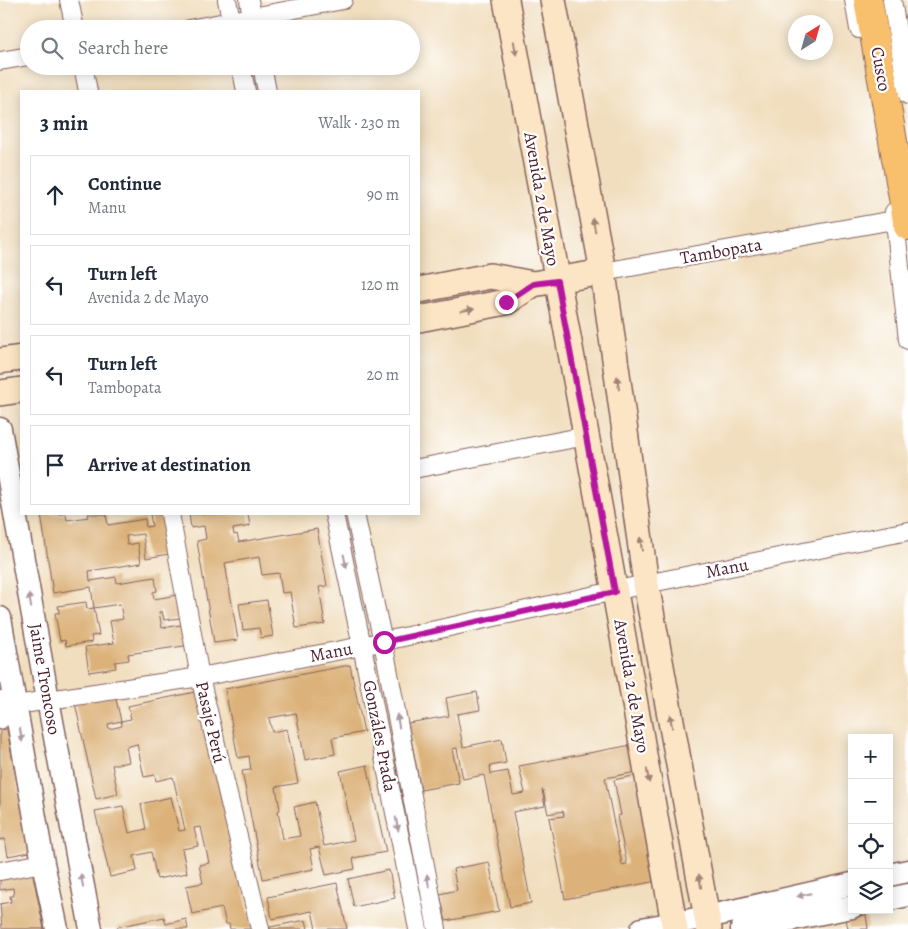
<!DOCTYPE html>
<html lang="en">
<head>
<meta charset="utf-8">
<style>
	body { margin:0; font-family:Alegreya,serif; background:#f6f6f7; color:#1f2937 }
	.controls { position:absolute; right:15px; bottom:15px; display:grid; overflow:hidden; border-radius:0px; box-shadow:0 2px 12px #0003 }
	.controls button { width:45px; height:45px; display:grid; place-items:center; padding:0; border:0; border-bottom:1px solid #e0e1e3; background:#fff; color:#1f2937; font:25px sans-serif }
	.compass { position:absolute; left:788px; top:15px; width:45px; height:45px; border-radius:50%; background:#fff; box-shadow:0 2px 12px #0003; rotate:37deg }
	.stop { position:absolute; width:15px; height:15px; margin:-11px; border:4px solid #b5179e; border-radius:50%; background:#fff }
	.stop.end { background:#b5179e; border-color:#fff; box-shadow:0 1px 5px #0008 }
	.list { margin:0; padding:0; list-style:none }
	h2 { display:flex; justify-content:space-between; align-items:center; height:65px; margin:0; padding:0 20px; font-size:21px }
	h2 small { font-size:16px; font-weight:400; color:#747a83 }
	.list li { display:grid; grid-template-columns:32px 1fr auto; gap:15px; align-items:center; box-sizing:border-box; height:80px; margin:0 10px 10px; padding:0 10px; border:1px solid #e0e1e3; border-radius:0px }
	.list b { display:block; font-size:19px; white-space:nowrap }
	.list p { margin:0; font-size:16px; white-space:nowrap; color:#747a83 }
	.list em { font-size:16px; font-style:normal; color:#747a83 }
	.icon { flex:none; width:28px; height:28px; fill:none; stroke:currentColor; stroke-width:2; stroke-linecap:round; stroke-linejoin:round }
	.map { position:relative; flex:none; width:908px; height:929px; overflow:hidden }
	.search { position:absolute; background:#fff; box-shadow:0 2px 12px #0003; left:20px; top:20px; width:400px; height:55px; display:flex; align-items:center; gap:12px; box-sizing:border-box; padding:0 18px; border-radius:28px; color:#747a83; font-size:19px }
	.panel { position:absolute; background:#fff; box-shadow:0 2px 12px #0003; left:20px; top:90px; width:400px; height:425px; border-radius:0px }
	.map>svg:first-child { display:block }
	.building { fill:#dcb27a }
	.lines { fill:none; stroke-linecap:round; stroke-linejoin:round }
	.minor-casing { stroke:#84625e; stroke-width:20 }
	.tertiary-casing { stroke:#84625e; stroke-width:25 }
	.secondary-casing { stroke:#84625e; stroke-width:28 }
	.trunk-casing { stroke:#84625e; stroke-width:30 }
	.minor { stroke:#fff; stroke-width:18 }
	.tertiary { stroke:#fff; stroke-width:22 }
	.secondary { stroke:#fce5c4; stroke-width:25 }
	.trunk { stroke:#f8bf6c; stroke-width:28 }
	.oneway { fill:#a38278 }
	.oneway2 { fill:#ae9aa0 }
	.route { stroke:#b5179e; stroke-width:6 }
	.labels { text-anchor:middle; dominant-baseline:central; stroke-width:4.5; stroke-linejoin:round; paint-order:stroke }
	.street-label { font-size:18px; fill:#4a1f2b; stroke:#fff }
</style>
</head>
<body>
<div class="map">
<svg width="908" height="929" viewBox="0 0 908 929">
	<rect width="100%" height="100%" fill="#fff"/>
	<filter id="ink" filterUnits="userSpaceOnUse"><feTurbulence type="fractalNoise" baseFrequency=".02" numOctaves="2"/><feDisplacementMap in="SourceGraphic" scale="10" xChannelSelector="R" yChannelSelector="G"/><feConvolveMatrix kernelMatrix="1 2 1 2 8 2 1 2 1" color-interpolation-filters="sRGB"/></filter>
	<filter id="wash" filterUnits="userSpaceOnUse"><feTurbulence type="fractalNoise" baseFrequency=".0096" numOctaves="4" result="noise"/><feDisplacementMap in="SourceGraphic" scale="20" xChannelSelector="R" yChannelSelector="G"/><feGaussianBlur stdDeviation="1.12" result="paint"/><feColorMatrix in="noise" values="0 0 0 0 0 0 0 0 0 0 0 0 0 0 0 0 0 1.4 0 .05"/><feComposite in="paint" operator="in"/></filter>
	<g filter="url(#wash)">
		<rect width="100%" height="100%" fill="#f1debe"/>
		<g id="blocks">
			<path class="building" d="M41,514H66L67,520L89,517L88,514H106L108,525L145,519L146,527L152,526L150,514H169L175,553L146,558L143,534L126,536L127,545L138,543L141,563L89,571L90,581L116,577L117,583L155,577L157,591L153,592L154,599L184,594L179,609L180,618L164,620L162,611L159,612L162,628L187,624L191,645L128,654L129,660L115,662L116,668L89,672L85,647L114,643L110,621L123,619L120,604L94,608L91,587L53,593Z
				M189,514H248L250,526L233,529L234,535L237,534L239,542L317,529L327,586L319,587L325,624L296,628L290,592L282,593L279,573L262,575L259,557L225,563L238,640L214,643L197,541L206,539L204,526L191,528Z
				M267,600L273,636L261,638L259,628L243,630L239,604Z
				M86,602L87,609L94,608L99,635L91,636L92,642L66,646L65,640L60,641L55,613H59L58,606Z
				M350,665L364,732L332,738L335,754L305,760L296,713L269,718L272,732L287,729L298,783L276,787L280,810L278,811L283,839L300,836L294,807L315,802L324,846L354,840L340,771L367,765L386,852L353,858L355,869L326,875L319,847L310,849L314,869L263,879L242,771L251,770L249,756L238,758L225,689Z
				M200,691L252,929H230L229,924H226L222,908L192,914L186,886L203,883L199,865L209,863L201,827L194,828L198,846L182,849L187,873L157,879L151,852L134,856L137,871L110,877L95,811L123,806L129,833L146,829L141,804L171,797L179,831L185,830L173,777L156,781L155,775L144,777L137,744L126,747L129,762L112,765L118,794L96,799L75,703L115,695L121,721L108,724L109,729L122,726L121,721L131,719L128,706Z
				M477,692L480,710L457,714L463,747L502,739L506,763L490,766L491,774L508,771L513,795L525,793L519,766L637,744L642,771L605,778L622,865L627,864L617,816L621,815L614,780L642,774L662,880L565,899L549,818L564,816L563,811L548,814L543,790H542L545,806L513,812L531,903L510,907L484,775L463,779L457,748L452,749L459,783L421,790L408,723L449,716L446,698Z
				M7,729L30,852L8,856L5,839L0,840V730Z
				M489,862L499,911L446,921L440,894L457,890L453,869Z
				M32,870L44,929H2L0,904L11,902L10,896H14L13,888L0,890V876Z
				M389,870L395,898L354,907L348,879Z
				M337,883L347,929H316L312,911L272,919L268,897Z
				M866,915L868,929H848L846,919Z
				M164,917L166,924L186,919L188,929H117V927Z
				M306,920L308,929H270V927Z"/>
		</g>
	</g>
	<g filter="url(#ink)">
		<use href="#blocks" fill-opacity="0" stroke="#84625e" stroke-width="1"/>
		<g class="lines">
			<g class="minor-casing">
				<path id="minor" d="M69,0L75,29
					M227,0L233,29
					M249,0L254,28
					M854,0L859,29
					M892,0L908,95
					M189,29L343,0
					M0,61L29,56
					M83,66L88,91
					M241,66L246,91
					M262,66L267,91
					M894,212L908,340
					M603,272L905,218
					M419,468L586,436
					M170,514L200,677L260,929
					M334,514L362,646L418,929
					M355,514L383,642L437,929
					M0,700L16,705L200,677L362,646L646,584L908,531
					M0,720L16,705
					M0,871L43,863"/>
			</g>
			<g class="tertiary-casing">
				<path id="tertiary" d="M0,429L48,700L91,929
					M0,618L43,863L57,929
					M889,875L908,871
					M889,899L908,895
					M642,929L707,917L852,884
					M742,929L852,907"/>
			</g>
			<g class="secondary-casing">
				<path id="secondary" d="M506,0L615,592L675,929
					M553,0L603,272L646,584L709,929
					M419,290L490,276L533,284L603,272
					M419,319L506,302L533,284
					M0,361L21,358
					M0,393L21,390"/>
			</g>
			<g class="trunk-casing">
				<path id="trunk" d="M868,0L908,226"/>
			</g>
			<use href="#minor" class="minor"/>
			<use href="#tertiary" class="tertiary"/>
			<use href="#secondary" class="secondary"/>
			<use href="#trunk" class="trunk"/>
		</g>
		<defs><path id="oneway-solid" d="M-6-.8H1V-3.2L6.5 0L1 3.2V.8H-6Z" transform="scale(1.25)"/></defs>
		<g class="oneway">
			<use href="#oneway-solid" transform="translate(515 48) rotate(80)"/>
			<use href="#oneway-solid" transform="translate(594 225) rotate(-101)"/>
			<use href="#oneway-solid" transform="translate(467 310) rotate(-11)"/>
			<use href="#oneway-solid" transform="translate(618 383) rotate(-98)"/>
			<use href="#oneway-solid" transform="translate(641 544) rotate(-98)"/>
			<use href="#oneway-solid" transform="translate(671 721) rotate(-100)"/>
			<use href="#oneway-solid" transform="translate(648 776) rotate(80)"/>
			<use href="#oneway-solid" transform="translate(700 881) rotate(-100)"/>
		</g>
		<g class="oneway2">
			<use href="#oneway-solid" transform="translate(345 561) rotate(78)"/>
			<use href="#oneway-solid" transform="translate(30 601) rotate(-100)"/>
			<use href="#oneway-solid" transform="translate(398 721) rotate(-100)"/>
			<use href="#oneway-solid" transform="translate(21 735) rotate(80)"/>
			<use href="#oneway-solid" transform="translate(397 824) rotate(79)"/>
			<use href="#oneway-solid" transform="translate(82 881) rotate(-101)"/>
			<use href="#oneway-solid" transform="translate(428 881) rotate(-100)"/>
			<use href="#oneway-solid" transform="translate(804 895) rotate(167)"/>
		</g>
	</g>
	<g class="lines" filter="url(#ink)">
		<path class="route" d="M384,642L615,592L557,281L533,284L506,302"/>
	</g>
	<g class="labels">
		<g class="street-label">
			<text transform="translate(881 69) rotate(80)">Cusco</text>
			<text transform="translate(542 199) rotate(80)">Avenida 2 de Mayo</text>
			<text transform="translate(721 251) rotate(-10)">Tambopata</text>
			<text transform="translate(727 568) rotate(-11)">Manu</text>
			<text transform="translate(331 652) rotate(-11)">Manu</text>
			<text transform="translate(45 679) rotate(80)">Jaime Troncoso</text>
			<text transform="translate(632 686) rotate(80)">Avenida 2 de Mayo</text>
			<text transform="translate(211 722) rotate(77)">Pasaje Perú</text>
			<text transform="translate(380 736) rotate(79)">Gonzáles Prada</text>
		</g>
	</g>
</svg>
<div class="controls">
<button>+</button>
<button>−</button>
<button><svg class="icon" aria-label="locate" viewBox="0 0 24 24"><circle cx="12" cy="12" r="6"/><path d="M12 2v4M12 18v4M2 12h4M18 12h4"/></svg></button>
<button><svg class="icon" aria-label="layers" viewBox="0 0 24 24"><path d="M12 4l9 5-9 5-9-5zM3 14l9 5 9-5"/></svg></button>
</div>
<svg class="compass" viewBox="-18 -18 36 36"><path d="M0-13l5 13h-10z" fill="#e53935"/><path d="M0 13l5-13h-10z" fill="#747a83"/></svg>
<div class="stop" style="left:384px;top:642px"></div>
<div class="stop end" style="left:506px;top:302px"></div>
<div class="search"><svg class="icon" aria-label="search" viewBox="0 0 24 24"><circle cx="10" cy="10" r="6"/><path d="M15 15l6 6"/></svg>Search here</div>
<section class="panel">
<h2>3 min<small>Walk · 230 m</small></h2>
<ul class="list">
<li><svg class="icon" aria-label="ahead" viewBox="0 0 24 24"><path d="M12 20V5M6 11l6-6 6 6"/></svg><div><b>Continue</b><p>Manu</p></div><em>90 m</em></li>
<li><svg class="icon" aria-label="left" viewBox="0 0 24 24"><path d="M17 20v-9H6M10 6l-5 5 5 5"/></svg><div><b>Turn left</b><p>Avenida 2 de Mayo</p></div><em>120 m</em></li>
<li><svg class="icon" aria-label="left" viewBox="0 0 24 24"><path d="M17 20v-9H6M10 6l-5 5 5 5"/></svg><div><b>Turn left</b><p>Tambopata</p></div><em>20 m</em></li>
<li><svg class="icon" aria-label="arrive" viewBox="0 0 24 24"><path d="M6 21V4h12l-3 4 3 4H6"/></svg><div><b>Arrive at destination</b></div></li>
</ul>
</section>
</div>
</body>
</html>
